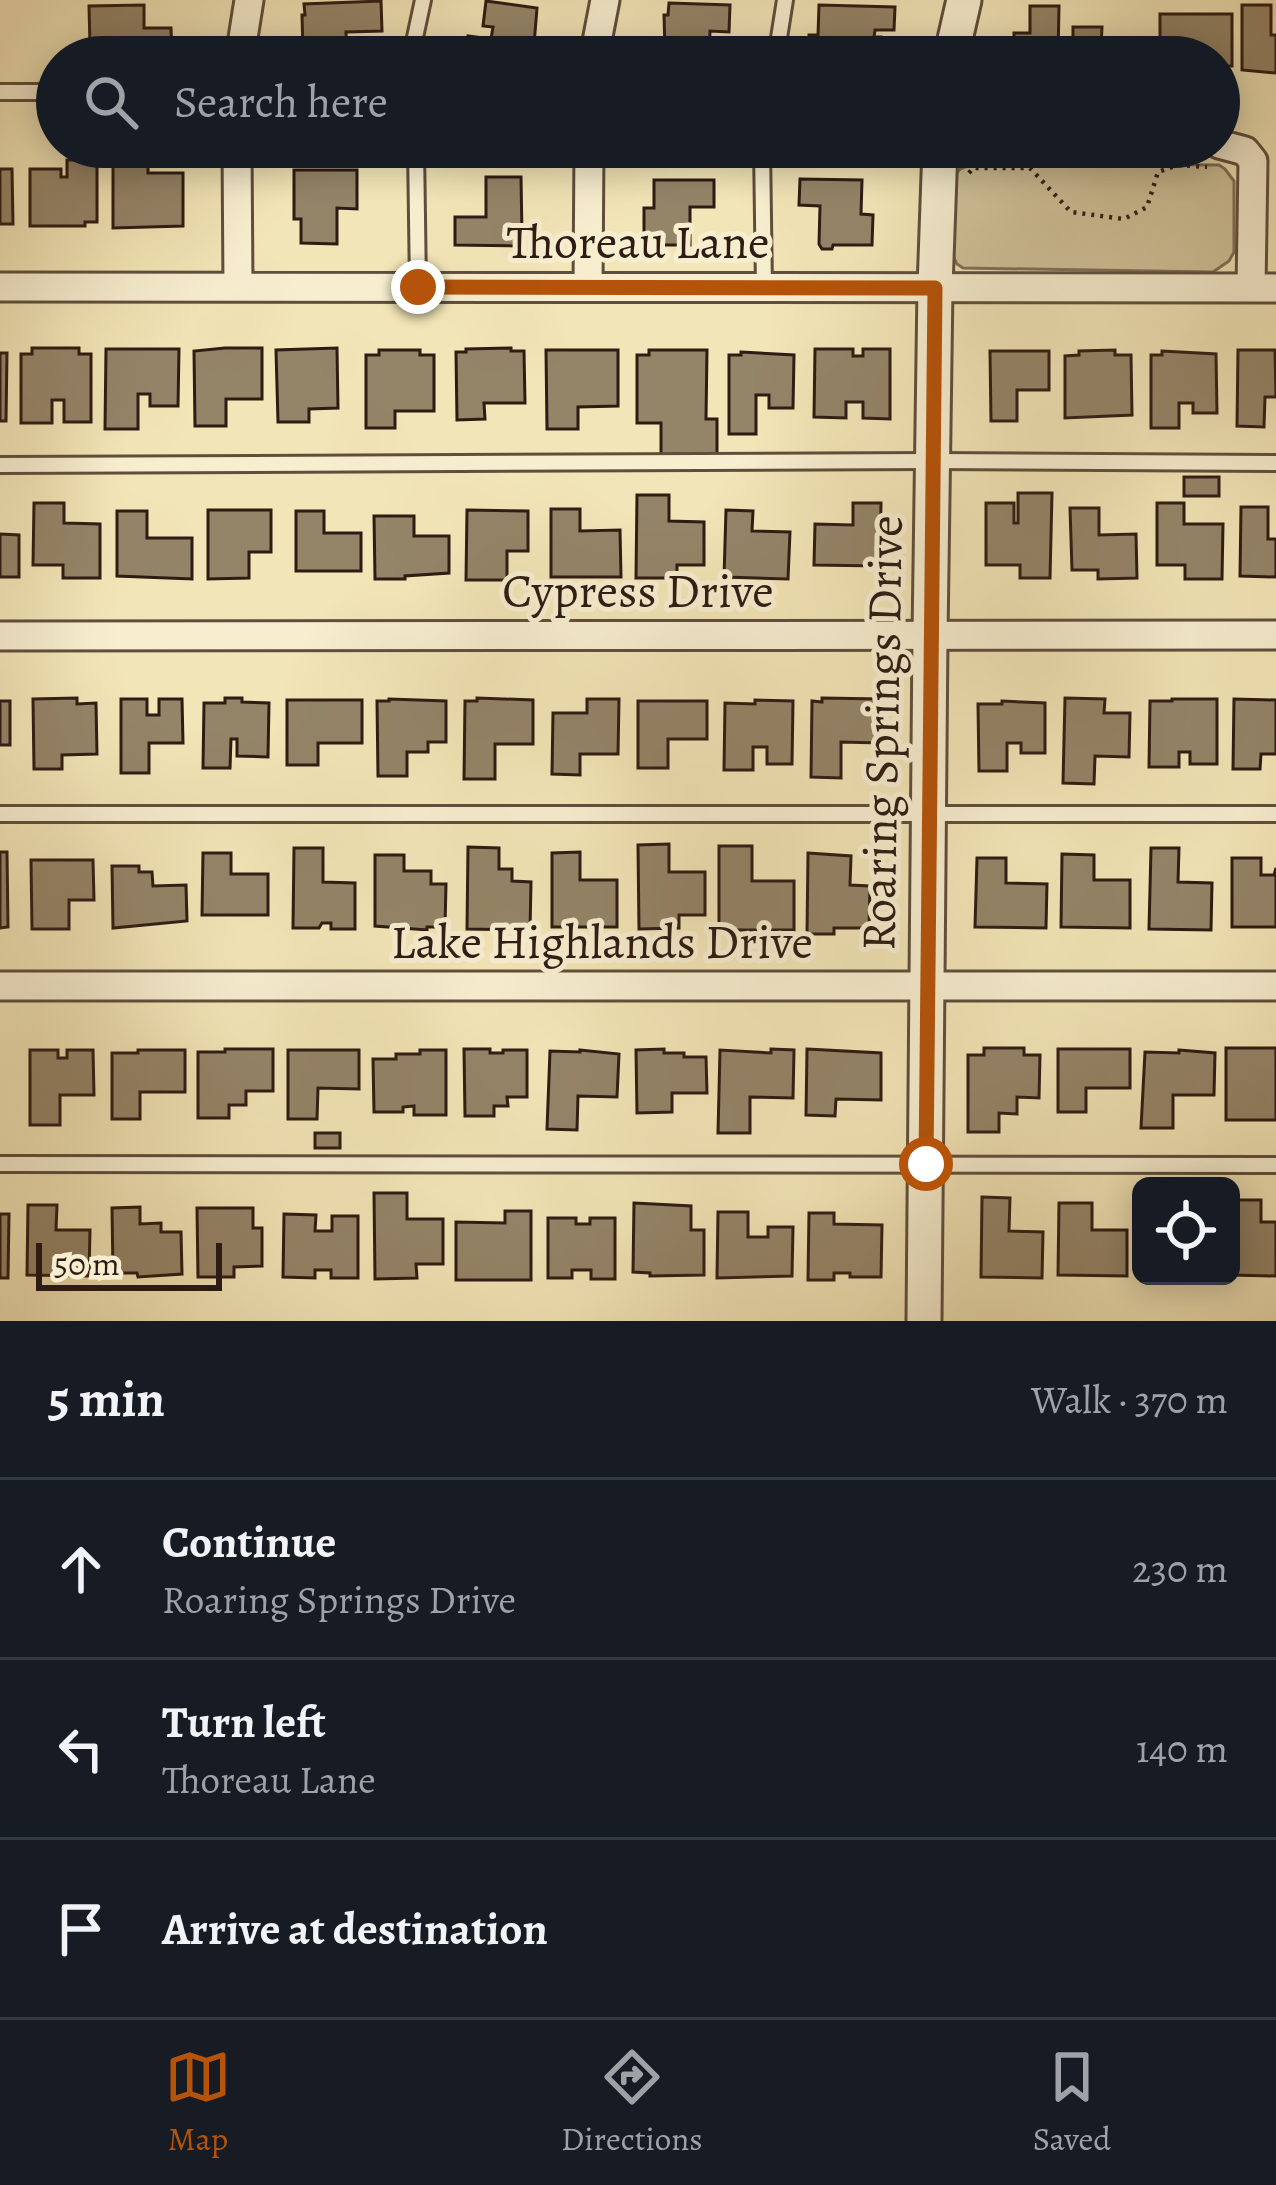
<!DOCTYPE html>
<html lang="en">
<head>
<meta charset="utf-8">
<style>
	body { margin:0; font-family:Alegreya,serif; background:#20242c; color:#f1f3f6 }
	.controls { position:absolute; right:36px; bottom:36px; display:grid; overflow:hidden; border-radius:18px; box-shadow:0 6px 30px #0003 }
	.controls button { width:108px; height:108px; display:grid; place-items:center; padding:0; border:0; border-bottom:3px solid #363941; background:#171b24; color:#f1f3f6; font:60px sans-serif }
	.scale { position:absolute; left:36px; bottom:30px; width:186px; box-sizing:border-box; padding-left:12px; border:6px solid #2e1b13; border-top:0; font-size:33px; line-height:42px; white-space:nowrap; color:#2e1b13; -webkit-text-stroke:9px #f7eed0; paint-order:stroke }
	.stop { position:absolute; width:36px; height:36px; margin:-27px; border:9px solid #b45309; border-radius:50%; background:#fff }
	.stop.end { background:#b45309; border-color:#fff; box-shadow:0 3px 12px #0008 }
	.list { margin:0; padding:0; list-style:none }
	h2 { display:flex; justify-content:space-between; align-items:center; height:156px; margin:0; padding:0 48px; font-size:51px }
	h2 small { font-size:39px; font-weight:400; color:#9ea1a6 }
	.list li { display:grid; grid-template-columns:78px 1fr auto; gap:36px; align-items:center; box-sizing:border-box; height:180px; padding:0 48px; border-top:3px solid #363941 }
	.list b { display:block; font-size:45px; white-space:nowrap }
	.list p { margin:0; font-size:39px; white-space:nowrap; color:#9ea1a6 }
	.list em { font-size:39px; font-style:normal; color:#9ea1a6 }
	.icon { flex:none; width:66px; height:66px; fill:none; stroke:currentColor; stroke-width:2; stroke-linecap:round; stroke-linejoin:round }
	.map { position:relative; flex:none; width:1276px; height:1321px; overflow:hidden }
	.search { position:absolute; background:#171b24; box-shadow:0 6px 30px #0003; left:36px; right:36px; top:36px; height:132px; display:flex; align-items:center; gap:30px; box-sizing:border-box; padding:0 42px; border-radius:66px; color:#9ea1a6; font-size:45px }
	.sheet { height:696px; background:#171b24 }
	nav { display:flex; justify-content:space-around; align-items:center; box-sizing:border-box; height:168px; border-top:3px solid #363941; background:#171b24; font-size:33px; color:#9ea1a6 }
	nav a { display:grid; justify-items:center; gap:6px }
	nav .on { color:#b45309 }
	.map>svg:first-child { display:block }
	.green { fill:#d1c39b; stroke:#806f57; stroke-width:3 }
	.building { fill:#948468; stroke:#2e1b13; stroke-width:3 }
	.lines { fill:none; stroke-linecap:round; stroke-linejoin:round }
	.service-casing { stroke:#5f4e3c; stroke-width:20 }
	.minor-casing { stroke:#5f4e3c; stroke-width:33 }
	.tertiary-casing { stroke:#5f4e3c; stroke-width:39 }
	.path { stroke:#2e1b13; stroke-width:4.5; stroke-dasharray:3 6; stroke-linecap:butt }
	.service { stroke:#f7eed0; stroke-width:14 }
	.minor { stroke:#f7eed0; stroke-width:27 }
	.tertiary { stroke:#f7eed0; stroke-width:33 }
	.route { stroke:#b45309; stroke-width:15 }
	.labels { text-anchor:middle; dominant-baseline:central; stroke-width:10; stroke-linejoin:round; paint-order:stroke }
	.street-label { font-size:48px; fill:#2e1b13; stroke:#f7eed0 }
</style>
</head>
<body>
<div class="map">
<svg width="1276" height="1321" viewBox="0 0 1276 1321">
	<rect width="100%" height="100%" fill="#f2e5b7"/>
	<filter id="stains"><feTurbulence type="fractalNoise" baseFrequency=".00167" numOctaves="4"/><feColorMatrix values="0 0 0 0 .2 0 0 0 0 .09 0 0 0 0 .02 0 0 0 .5 -.17"/></filter>
	<radialGradient id="worn" r=".72"><stop offset=".6" stop-color="#630" stop-opacity="0"/><stop offset="1" stop-color="#630" stop-opacity=".3"/></radialGradient>
	<path class="green" d="M975,163L1219,165L1225,169L1234,181V252L1229,261L1213,272L963,268L957,264L951,252L955,175L960,169Z"/>
	<path class="building" d="M381,1L382,31L346,32L347,57H306V52H303L302,15H305L304,4Z
		M486,1L537,8L533,57H465L468,36L491,39L493,27L483,26Z
		M669,3L730,5L729,32L710,31L709,57H658V50H665L664,15H668Z
		M144,5V28H171L172,57H105L104,45L90,46L89,6Z
		M819,5L895,7L894,30H875L874,37H881L880,57H808L809,35H818Z
		M1242,5H1271V35H1276V73L1242,70Z
		M1030,6H1059L1058,57H992V51H1014V33H1030Z
		M1160,14H1232V66H1219V57H1160Z
		M1073,27H1102L1101,49L1145,50V57H1073Z
		M303,147H371V155L304,156Z
		M113,150H148V173H183V226L113,228Z
		M67,160H97V222H85V226H30V169H61V177H67Z
		M0,169H12L13,224H0Z
		M294,170H357V209L337,208V244L301,243V219H294Z
		M486,177H521L522,235H520L519,246L455,245V217H486Z
		M800,179L862,180L861,214L873,215L872,245H833L832,249H822L819,244L820,206L799,205Z
		M654,180H714V207H690V245H644V208H654Z
		M32,348H79V354H91V422H64V400H52V423H21V354H32Z
		M225,348H262V399H226V426H195L194,351Z
		M337,348L338,408L309,409V422H278L276,350Z
		M511,348V351H524L525,403H484L485,419L457,420L456,352H466V349Z
		M106,349H179L178,406H150V394H138V429H105Z
		M815,349H853V356H863V349H890V419L863,418V402H846V418L814,417Z
		M379,350H420V355H434V411H395V428H366V355H379Z
		M546,350H618V406L578,407V429H547Z
		M649,350H707L706,419H717V455H661V423H637V355H649Z
		M1115,350V355H1131L1132,415L1065,418V356L1079,355V351Z
		M1238,350H1275L1276,397H1265L1264,427L1237,426Z
		M990,351H1049V390H1017V421H991Z
		M1162,351L1216,354L1217,413H1193V403H1179V428H1151V355H1162Z
		M741,352L794,355L793,408H769V395H756V434H729V355H741Z
		M0,353H7L6,421H0Z
		M1184,477H1219V496H1184Z
		M1018,493H1052L1050,578H1020V565H986V503H1014V523H1018Z
		M637,495H669V521L704,522V565H677V578H636Z
		M34,503H64V523L100,524V578H63V565H33Z
		M853,503H881L880,566L814,565L815,524L853,525Z
		M1157,503H1184V524H1223L1222,579H1185V565H1157Z
		M1241,507H1268V539H1276V577L1240,576Z
		M1070,508H1099V535L1136,534L1137,578L1098,579V570H1072Z
		M551,509H580V531L620,530L621,577H551Z
		M208,510H271V552H249V578L208,579Z
		M467,510L528,511V551H507V580H466Z
		M726,510L753,511L752,531L790,532L788,579L724,577Z
		M117,511H147V538H192V579L117,576Z
		M296,511H324V533H361V571H296Z
		M374,516H414V536H449V573L405,576V579H375Z
		M0,534L19,535V577H0Z
		M77,698V704L96,703L97,754L62,755V769H34L33,699Z
		M225,698H242V702L269,703L268,757L237,756V739H231L230,768H203L204,703H225Z
		M477,698L533,700V744H495V779H464L465,701H477Z
		M822,698L881,699L880,743L841,742V778L811,777L812,701L822,702Z
		M1065,698L1105,699L1104,713H1130L1129,757L1095,756L1094,784L1063,783Z
		M121,699H147V715H159V699H182L183,743H149V773H121Z
		M389,699L446,701V742H428V752H407V776H378L377,701H389Z
		M587,699H619L618,754H580V775L552,774L553,713H587Z
		M1172,699H1217V764H1190V752H1179V767H1149L1150,701H1172Z
		M1234,699L1276,700V754H1261L1260,769H1233Z
		M287,700H362V743H318V765H287Z
		M755,700L793,701L792,764H767V747H753V770H724L725,703L755,704Z
		M0,701H10V745H0Z
		M638,701H707V739H668V768H638Z
		M1002,701L1045,703V753H1021V743H1007V771H979L978,704H1002Z
		M669,844V872H705V915H679V928L639,929L638,845Z
		M719,846H752V881H794V930H719Z
		M468,847L499,848V869H512V881L531,882L530,930L467,929Z
		M294,848H323V882L355,883V929H331V923H322L319,928H293Z
		M1151,848H1179L1178,882L1212,883L1211,930L1149,929Z
		M0,852H7L8,927L0,928Z
		M580,852V880H617V927H552V853Z
		M203,853H231V874H268V915H202Z
		M808,853L851,856L850,885L870,886L869,928H834V934H807Z
		M1062,854L1094,855V880H1130V928L1061,927Z
		M375,855H404V871H431V884H446L445,927H427V930L375,926Z
		M977,858H1006V883L1047,884L1046,928L975,927Z
		M1232,858H1261V875H1274L1276,868V927H1232Z
		M31,860H93L94,900H69V929H32Z
		M112,866H139V872H152L153,886L186,885L187,921L113,928Z
		M984,1048H1024V1055H1040L1039,1098L1017,1097V1114L999,1113V1132H968V1055H984Z
		M1226,1048H1276V1120H1226Z
		M225,1049H273V1091H246V1105H229V1118H198V1052H225Z
		M464,1049H490V1053H503V1050H527V1097H507L508,1106H494V1116H465Z
		M664,1049V1053H684V1057H706L707,1093H672V1112L637,1113L636,1050Z
		M771,1049L794,1050L793,1098L750,1097V1133H718L720,1050L771,1053Z
		M807,1049L881,1053V1100L836,1099L835,1116L806,1115Z
		M1058,1049H1130V1088H1086V1112H1058Z
		M30,1050H58V1058H67V1050H93L94,1095H60V1125H30Z
		M138,1050H185V1092H140V1119H112V1053H138Z
		M288,1050H359V1089L318,1088L317,1119H288Z
		M420,1050H446V1115H414V1106L403,1107V1112H374L373,1059H396V1054H420Z
		M580,1050L619,1054L617,1097L578,1096L577,1130L547,1129L550,1051L580,1052Z
		M1179,1050L1215,1053L1214,1095H1173V1128H1141L1145,1052L1179,1053Z
		M315,1133H340V1148H315Z
		M374,1193H407V1219H443V1264H416L417,1278L375,1279Z
		M982,1197L1010,1198L1009,1231L1043,1232L1042,1278L981,1277Z
		M1231,1200H1261V1222H1276V1276L1231,1275Z
		M634,1203L691,1206V1230H704V1275L650,1276V1273L633,1272Z
		M1059,1203H1092V1230H1127V1276L1058,1275Z
		M28,1205H57L56,1230H90L89,1276L27,1275Z
		M140,1207V1224L161,1223V1232H181L182,1274L138,1277L137,1273H113L112,1208Z
		M197,1208H253V1228H262V1266L234,1267V1277H198Z
		M505,1211H531V1280H456V1222L505,1223Z
		M718,1212H748V1237H768V1227H793L792,1276L717,1278Z
		M809,1213H834V1224L882,1225L881,1277H850V1273H834V1280H808Z
		M0,1214H9L8,1278H0Z
		M284,1214L316,1215L315,1231H332V1216H358V1278H331V1270H315V1278L283,1277Z
		M548,1218H576V1224H590V1218H615V1279H591V1270H572V1278H548Z"/>
	<g class="lines">
		<g class="service-casing">
			<path id="service" d="M414,57V42L423,0
				M776,57L785,0
				M0,92H57
				M416,147L418,287
				M762,147L764,288
				M0,465L933,461L1276,463
				M0,814H1276
				M0,1164L1276,1165"/>
		</g>
		<g class="minor-casing">
			<path id="minor" d="M240,57L249,0
				M594,57L605,0
				M1219,144L1245,151L1253,161L1251,288
				M237,147L238,287
				M0,287L1276,288
				M588,287L589,147
				M0,636L1276,635
				M0,986H1276"/>
		</g>
		<g class="tertiary-casing">
			<path id="tertiary" d="M951,57L964,0
				M924,1321L930,636L935,288L940,147"/>
		</g>
		<path class="path" d="M969,173L973,168H1030L1071,212L1124,219L1147,207L1158,172L1178,165L1207,167"/>
		<use href="#service" class="service"/>
		<use href="#minor" class="minor"/>
		<use href="#tertiary" class="tertiary"/>
	</g>
	<g class="lines">
		<path class="route" d="M418,287L935,288L926,1164"/>
	</g>
	<g class="labels">
		<g class="street-label">
			<text x="638" y="242">Thoreau Lane</text>
			<text x="638" y="591">Cypress Drive</text>
			<text transform="translate(882 733) rotate(-89)">Roaring Springs Drive</text>
			<text x="602" y="942">Lake Highlands Drive</text>
		</g>
	</g>
	<rect width="100%" height="100%" filter="url(#stains)"/>
	<rect width="100%" height="100%" fill="url(#worn)"/>
</svg>
<div class="controls">
<button><svg class="icon" aria-label="locate" viewBox="0 0 24 24"><circle cx="12" cy="12" r="6"/><path d="M12 2v4M12 18v4M2 12h4M18 12h4"/></svg></button>
</div>
<div class="scale">50 m</div>
<div class="stop" style="left:926px;top:1164px"></div>
<div class="stop end" style="left:418px;top:287px"></div>
<div class="search"><svg class="icon" aria-label="search" viewBox="0 0 24 24"><circle cx="10" cy="10" r="6"/><path d="M15 15l6 6"/></svg>Search here</div>
</div>
<section class="sheet">
<h2>5 min<small>Walk · 370 m</small></h2>
<ul class="list">
<li><svg class="icon" aria-label="ahead" viewBox="0 0 24 24"><path d="M12 20V5M6 11l6-6 6 6"/></svg><div><b>Continue</b><p>Roaring Springs Drive</p></div><em>230 m</em></li>
<li><svg class="icon" aria-label="left" viewBox="0 0 24 24"><path d="M17 20v-9H6M10 6l-5 5 5 5"/></svg><div><b>Turn left</b><p>Thoreau Lane</p></div><em>140 m</em></li>
<li><svg class="icon" aria-label="arrive" viewBox="0 0 24 24"><path d="M6 21V4h12l-3 4 3 4H6"/></svg><div><b>Arrive at destination</b></div></li>
</ul>
</section>
<nav>
<a class="on"><svg class="icon" aria-label="map" viewBox="0 0 24 24"><path d="M3 6l6-2 6 2 6-2v14l-6 2-6-2-6 2zM9 4v14M15 6v14"/></svg>Map</a>
<a><svg class="icon" aria-label="directions" viewBox="0 0 24 24"><path d="M12 3l9 9-9 9-9-9zM9 14v-3h6M13 9l2 2-2 2"/></svg>Directions</a>
<a><svg class="icon" aria-label="saved" viewBox="0 0 24 24"><path d="M7 4h10v16l-5-4-5 4z"/></svg>Saved</a>
</nav>
</body>
</html>
